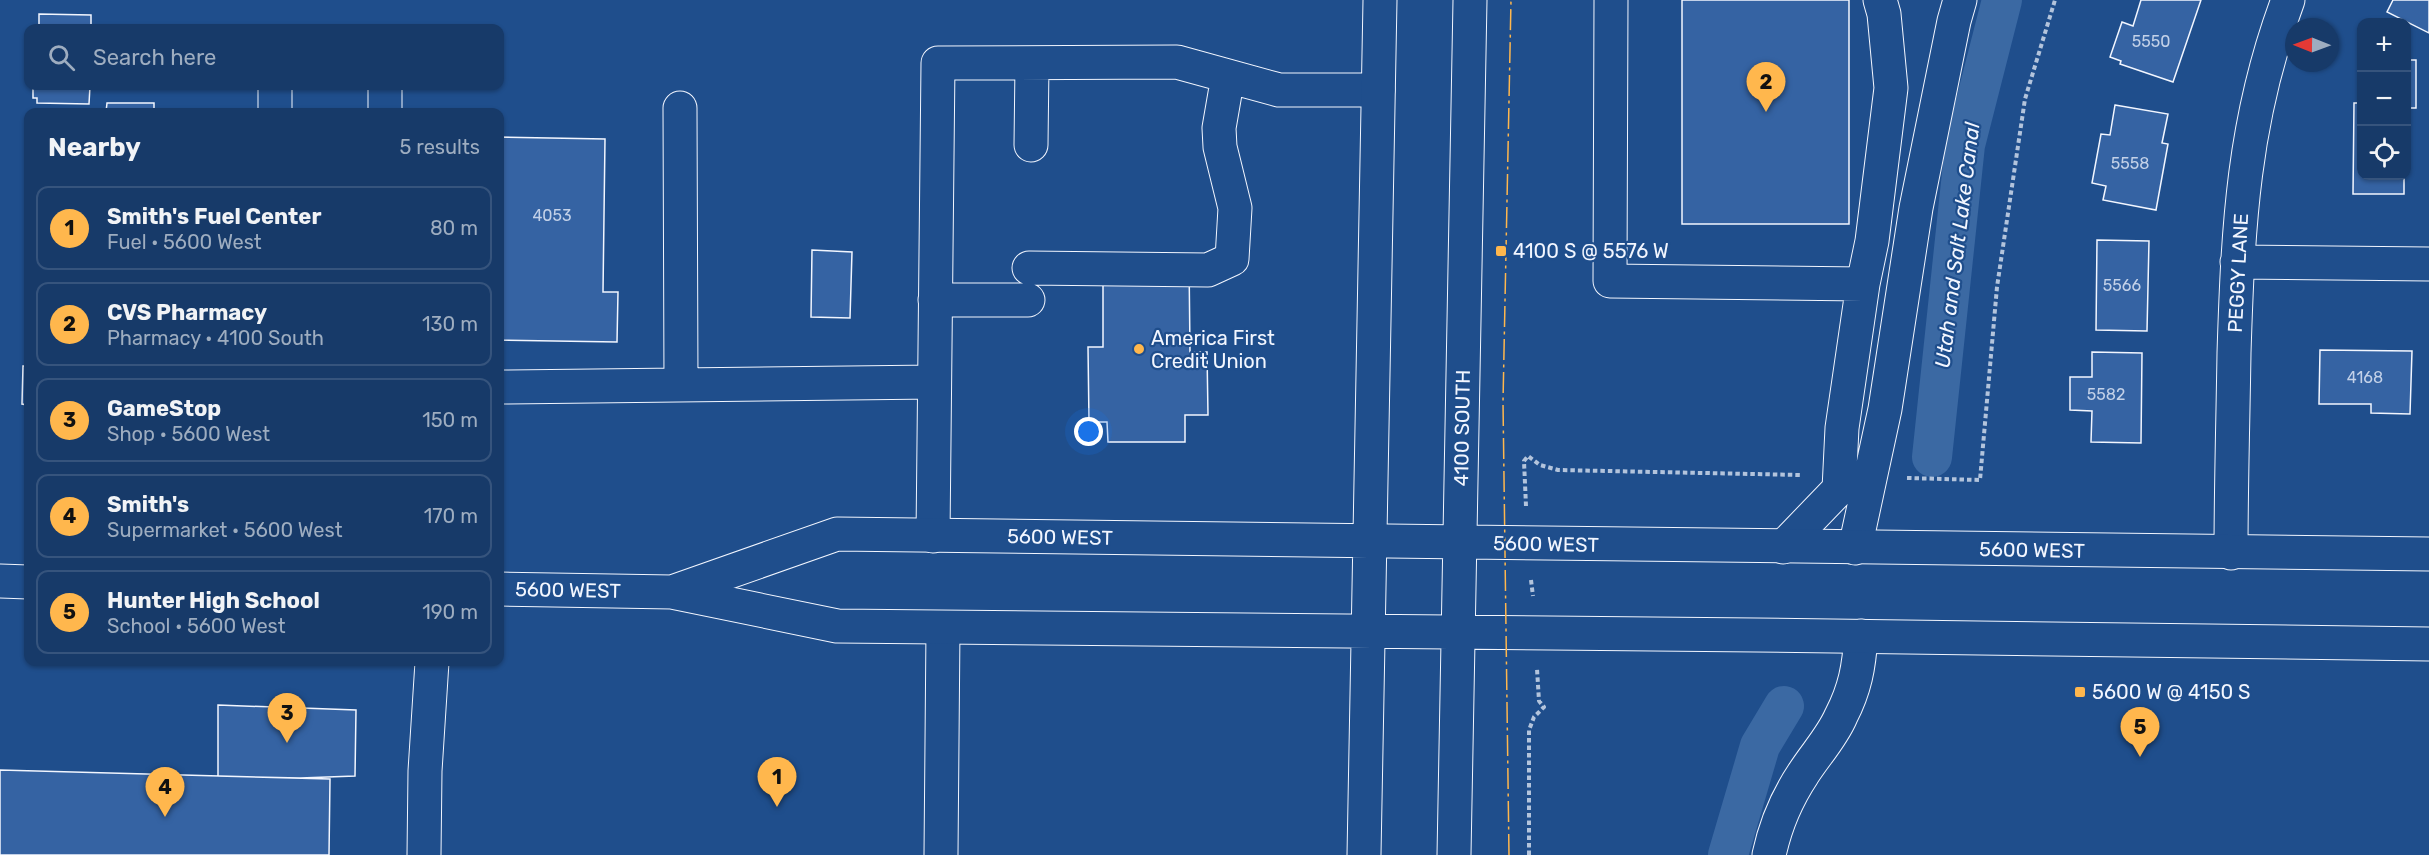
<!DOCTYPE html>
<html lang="en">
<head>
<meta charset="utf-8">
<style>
	body { margin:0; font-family:Rubik,sans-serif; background:#20416f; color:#f1f3f6 }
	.controls { position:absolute; right:18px; top:18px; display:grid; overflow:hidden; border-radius:12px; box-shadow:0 2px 4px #0004 }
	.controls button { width:54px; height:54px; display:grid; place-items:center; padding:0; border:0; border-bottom:2px solid #36547d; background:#173a69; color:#f1f3f6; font:30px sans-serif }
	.compass { position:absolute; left:2285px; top:18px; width:54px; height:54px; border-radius:50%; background:#173a69; box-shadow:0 2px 4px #0004; rotate:271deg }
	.you { position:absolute; left:1089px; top:432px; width:21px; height:21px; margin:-15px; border:4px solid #fff; border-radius:50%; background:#1a73e8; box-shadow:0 0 0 9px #1a73e833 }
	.badge { display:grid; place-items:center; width:39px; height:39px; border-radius:50%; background:#ffb74d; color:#111; font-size:20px; font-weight:700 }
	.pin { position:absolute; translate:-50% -50px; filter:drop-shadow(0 2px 3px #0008) }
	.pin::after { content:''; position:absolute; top:32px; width:21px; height:18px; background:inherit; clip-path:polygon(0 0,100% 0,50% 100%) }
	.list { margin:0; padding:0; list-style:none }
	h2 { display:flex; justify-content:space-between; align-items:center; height:78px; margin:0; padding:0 24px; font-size:26px }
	h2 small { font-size:20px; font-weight:400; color:#9eadc0 }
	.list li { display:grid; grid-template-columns:39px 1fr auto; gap:18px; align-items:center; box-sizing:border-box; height:84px; margin:0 12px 12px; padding:0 12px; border:2px solid #36547d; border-radius:12px }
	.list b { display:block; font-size:22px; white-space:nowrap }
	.list p { margin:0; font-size:20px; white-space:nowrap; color:#9eadc0 }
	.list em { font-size:20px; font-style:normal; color:#9eadc0 }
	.icon { flex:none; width:33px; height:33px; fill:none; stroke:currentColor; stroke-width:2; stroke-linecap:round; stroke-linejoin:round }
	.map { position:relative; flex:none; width:2429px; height:855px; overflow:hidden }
	.search { position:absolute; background:#173a69; box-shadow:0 2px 4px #0004; left:24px; top:24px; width:480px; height:66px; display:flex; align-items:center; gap:15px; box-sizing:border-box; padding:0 21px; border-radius:12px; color:#9eadc0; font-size:22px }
	.panel { position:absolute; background:#173a69; box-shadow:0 2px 4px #0004; left:24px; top:108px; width:480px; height:558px; border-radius:12px }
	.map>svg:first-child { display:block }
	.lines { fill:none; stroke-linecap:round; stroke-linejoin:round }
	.canal { stroke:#3b69a3; stroke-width:40 }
	.building { fill:#3563a3; stroke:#f2f6ff; stroke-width:1.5 }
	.minor-casing { stroke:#f2f6ff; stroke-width:35 }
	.major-casing { stroke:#f2f6ff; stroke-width:35 }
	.path { stroke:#b3c4dc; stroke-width:4; stroke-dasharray:4.5 3; stroke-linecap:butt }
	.minor { stroke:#1f4e8c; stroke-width:33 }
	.major { stroke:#1f4e8c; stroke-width:33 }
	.power { stroke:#ffb74d; stroke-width:1.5; stroke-dasharray:21 4.5 3 4.5; stroke-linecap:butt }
	.poi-dot { fill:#ffb74d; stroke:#1f4e8c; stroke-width:2 }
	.labels { text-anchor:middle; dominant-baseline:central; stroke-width:4.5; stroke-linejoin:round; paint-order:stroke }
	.number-label { font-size:16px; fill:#c3d1e8 }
	.poi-label { font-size:20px; fill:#f2f6ff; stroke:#1f4e8c; text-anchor:start }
	.street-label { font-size:20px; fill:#f2f6ff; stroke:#1f4e8c }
	.water-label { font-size:21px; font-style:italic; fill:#f2f6ff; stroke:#1f4e8c }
</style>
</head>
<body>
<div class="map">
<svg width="2429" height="855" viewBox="0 0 2429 855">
	<rect width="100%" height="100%" fill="#1f4e8c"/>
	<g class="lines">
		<path class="canal" d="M1932,457L1965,145L2002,0
			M1728,855L1760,746L1784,706"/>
	</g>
	<path class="building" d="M1682,0H1849V224H1682Z
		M2141,0H2201L2173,82L2120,64L2121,61L2110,57L2122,22L2133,26Z
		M2393,0H2429V33L2387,12Z
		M39,14L91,15V28H39Z
		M2406,60H2416V108H2406Z
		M33,86H90L89,104L37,103V98H33Z
		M107,103H154V112H106Z
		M2354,103H2362V176H2404V194H2353Z
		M2115,105L2168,114L2162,143L2168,144L2156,210L2103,200L2106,186L2092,183L2101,134L2110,135Z
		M500,137L605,139L603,292H618L617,342L500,340Z
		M28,229V263H26Z
		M2097,240L2149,241L2147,331L2096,330Z
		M812,250L852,252L850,318L811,317Z
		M1189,259L1190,352H1207L1208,415H1185V442H1108L1107,422H1089L1088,347H1103V260Z
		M2320,350L2412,351L2410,414L2371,413V404H2319Z
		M2092,352L2142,353L2141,443L2091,442L2092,411L2070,410V377H2092Z
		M28,364V405L22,404L23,366H28Z
		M218,705L356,710L355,776L300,778L218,776Z
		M0,770L330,779L329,855H0Z"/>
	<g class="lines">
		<g class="minor-casing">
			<path id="minor" d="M1611,0L1610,281L1863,284
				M275,86V112
				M385,86V112
				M680,108L681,384
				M1031,145L1032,64
				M2237,262L2429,264
				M1029,268L1208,270L1232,259L1235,208L1220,147L1219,128L1228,76
				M935,300H1028
				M500,387L934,382
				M933,536L938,63L1177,62L1279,90H1378
				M1783,547L1839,489L1842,428L1863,284L1872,241L1891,88L1884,14L1880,0
				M1855,548L1885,409L1916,208L1954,21L1960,0
				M2231,553C2231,486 2233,420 2234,353C2238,227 2243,120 2288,0
				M424,855L425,771L432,662
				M941,855L943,628
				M1769,855C1775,827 1787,798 1803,774C1815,755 1832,737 1841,716C1855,689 1859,667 1861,636"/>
		</g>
		<g class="major-casing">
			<path id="major" d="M0,581L28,582
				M500,589L672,592L837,626L1756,635L2429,644
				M672,592L837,534L2429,554
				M1364,855L1380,0
				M1454,855L1470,0"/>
		</g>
		<path class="path" d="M1907,478L1980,480L1997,287L2025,99L2055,0
			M1526,506L1524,461L1528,456L1540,465L1558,470L1801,475
			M1531,580L1533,596
			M1529,855V730L1534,717L1544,707L1539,701L1537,669"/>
		<use href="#minor" class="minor"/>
		<use href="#major" class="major"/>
		<path class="power" d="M1509,855L1503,402L1511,0"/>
	</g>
	<g class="poi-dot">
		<rect x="1495" y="245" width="12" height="12" rx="3"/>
		<circle cx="1139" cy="349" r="6"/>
		<rect x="2074" y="686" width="12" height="12" rx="3"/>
	</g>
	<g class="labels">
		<g class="number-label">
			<text x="2151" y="41">5550</text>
			<text x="2130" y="163">5558</text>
			<text x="552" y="215">4053</text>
			<text x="2122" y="285">5566</text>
			<text x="2365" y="377">4168</text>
			<text x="2106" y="394">5582</text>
		</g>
		<g class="poi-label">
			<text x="1513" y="251">4100 S @ 5576 W</text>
			<text x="1151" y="338">America First<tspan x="1151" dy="23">Credit Union</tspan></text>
			<text x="2092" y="692">5600 W @ 4150 S</text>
		</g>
		<g class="street-label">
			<text transform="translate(2238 273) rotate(-87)">PEGGY LANE</text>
			<text transform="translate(1462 428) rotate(-89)">4100 SOUTH</text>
			<text transform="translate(1060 537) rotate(1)">5600 WEST</text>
			<text transform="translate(1546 544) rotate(1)">5600 WEST</text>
			<text transform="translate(2032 550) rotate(1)">5600 WEST</text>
			<text transform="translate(568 590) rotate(1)">5600 WEST</text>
		</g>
		<g class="water-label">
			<text transform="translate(1957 245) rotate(-83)">Utah and Salt Lake Canal</text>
		</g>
	</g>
</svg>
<div class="controls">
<button>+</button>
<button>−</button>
<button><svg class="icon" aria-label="locate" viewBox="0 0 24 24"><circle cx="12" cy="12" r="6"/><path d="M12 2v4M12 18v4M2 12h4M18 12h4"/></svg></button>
</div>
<svg class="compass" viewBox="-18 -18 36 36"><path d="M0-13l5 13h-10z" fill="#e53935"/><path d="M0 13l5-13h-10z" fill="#9eadc0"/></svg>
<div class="you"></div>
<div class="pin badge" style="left:777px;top:807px">1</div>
<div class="pin badge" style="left:1766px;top:112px">2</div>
<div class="pin badge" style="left:287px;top:743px">3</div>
<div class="pin badge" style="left:165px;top:817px">4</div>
<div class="pin badge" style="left:2140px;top:757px">5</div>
<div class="search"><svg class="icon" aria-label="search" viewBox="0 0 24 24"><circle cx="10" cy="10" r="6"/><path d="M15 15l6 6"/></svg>Search here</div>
<section class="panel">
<h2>Nearby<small>5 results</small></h2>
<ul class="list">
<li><span class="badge">1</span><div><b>Smith's Fuel Center</b><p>Fuel · 5600 West</p></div><em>80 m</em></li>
<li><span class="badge">2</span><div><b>CVS Pharmacy</b><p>Pharmacy · 4100 South</p></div><em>130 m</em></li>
<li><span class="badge">3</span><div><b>GameStop</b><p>Shop · 5600 West</p></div><em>150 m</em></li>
<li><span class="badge">4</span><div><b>Smith's</b><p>Supermarket · 5600 West</p></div><em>170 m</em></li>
<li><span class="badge">5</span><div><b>Hunter High School</b><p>School · 5600 West</p></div><em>190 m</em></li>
</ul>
</section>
</div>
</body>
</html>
